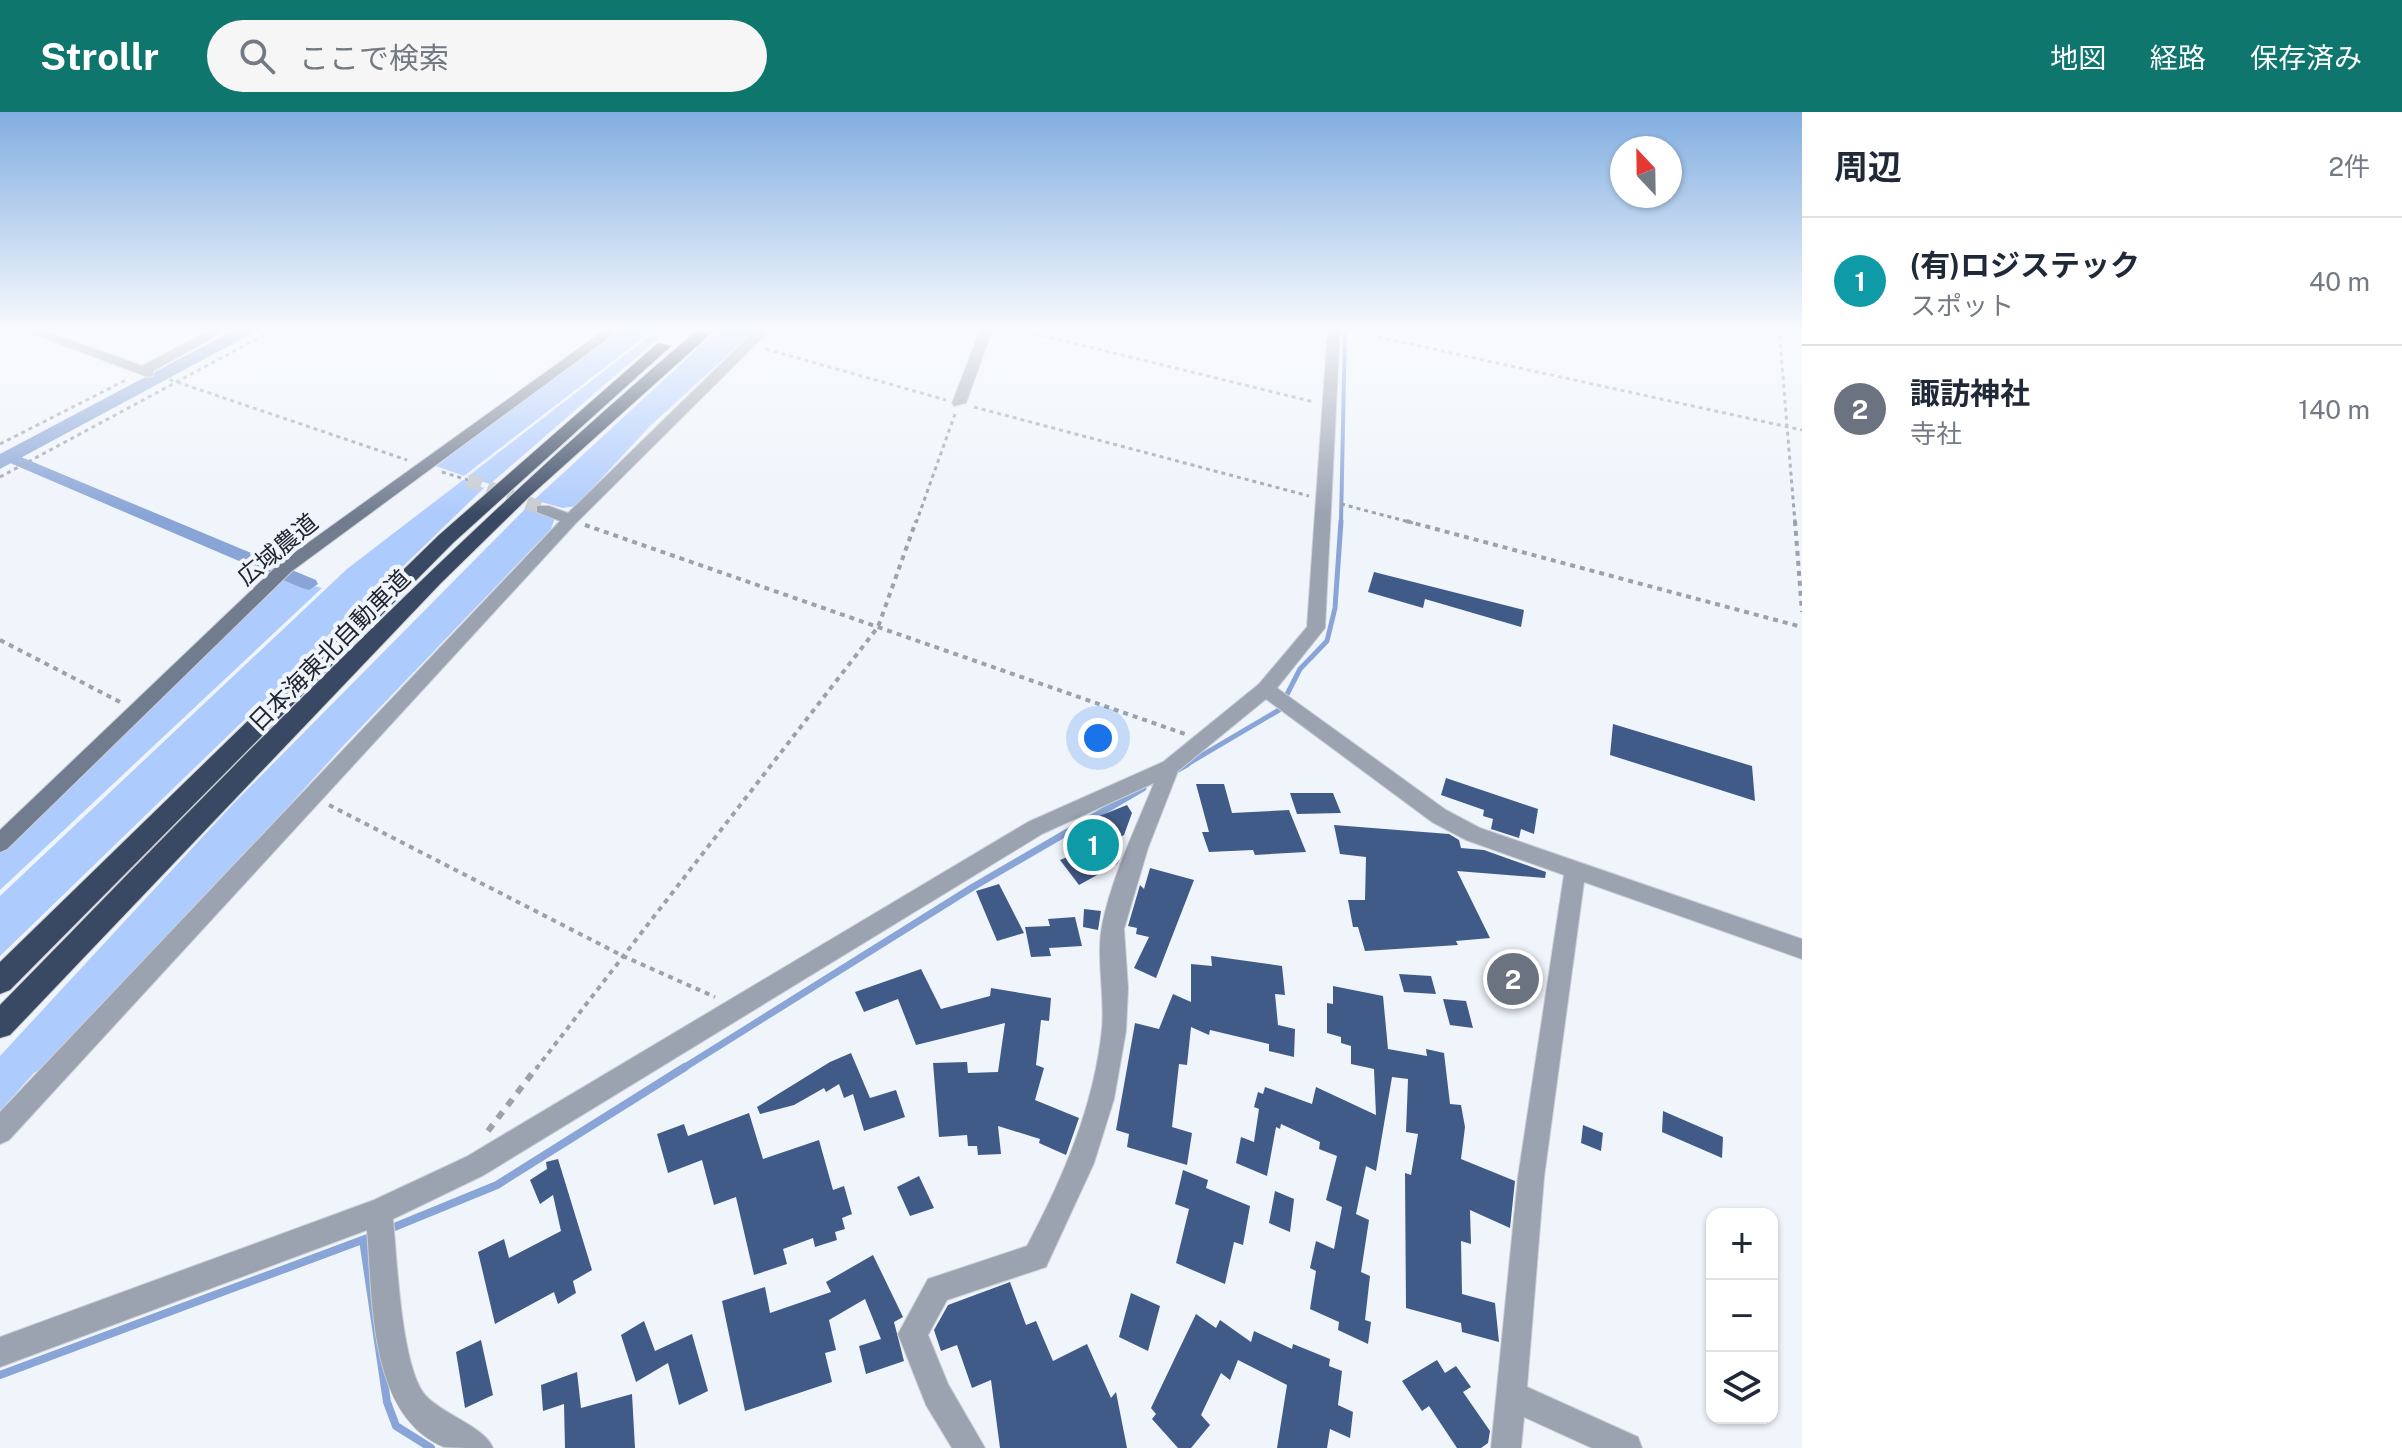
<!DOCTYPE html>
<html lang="ja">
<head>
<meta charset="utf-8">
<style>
	body { margin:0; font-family:"Public Sans","Noto Sans JP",sans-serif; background:#f6f6f7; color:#1f2937 }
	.controls { position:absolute; right:24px; bottom:24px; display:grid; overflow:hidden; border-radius:16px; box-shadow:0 2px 6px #0004 }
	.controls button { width:72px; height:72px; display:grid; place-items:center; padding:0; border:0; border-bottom:2px solid #e0e1e3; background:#fff; color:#1f2937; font:40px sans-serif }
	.compass { position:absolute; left:1610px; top:24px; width:72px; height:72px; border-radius:50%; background:#fff; box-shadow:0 2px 6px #0004; rotate:338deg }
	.you { position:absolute; left:1098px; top:626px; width:28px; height:28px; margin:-20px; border:6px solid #fff; border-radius:50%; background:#1a73e8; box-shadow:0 0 0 12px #1a73e833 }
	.badge { display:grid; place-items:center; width:52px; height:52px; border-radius:50%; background:#0f766e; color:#fff; font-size:26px; font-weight:700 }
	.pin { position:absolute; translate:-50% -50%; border:4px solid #fff; box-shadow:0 2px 8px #0006 }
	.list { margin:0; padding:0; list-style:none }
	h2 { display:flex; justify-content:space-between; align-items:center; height:104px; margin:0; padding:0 32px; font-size:34px }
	h2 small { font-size:26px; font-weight:400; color:#747a83 }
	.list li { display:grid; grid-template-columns:52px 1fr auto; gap:24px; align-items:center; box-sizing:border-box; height:128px; padding:0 32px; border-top:2px solid #e0e1e3 }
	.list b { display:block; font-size:30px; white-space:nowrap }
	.list p { margin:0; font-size:26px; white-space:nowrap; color:#747a83 }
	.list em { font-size:26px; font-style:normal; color:#747a83 }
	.icon { flex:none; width:44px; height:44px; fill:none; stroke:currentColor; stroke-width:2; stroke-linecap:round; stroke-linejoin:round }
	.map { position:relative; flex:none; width:1802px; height:1336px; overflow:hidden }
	header { display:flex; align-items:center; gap:48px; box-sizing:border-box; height:112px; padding:0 40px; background:#0f766e; color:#fff }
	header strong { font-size:38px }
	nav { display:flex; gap:44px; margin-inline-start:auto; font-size:28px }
	.search { width:560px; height:72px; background:#f6f6f7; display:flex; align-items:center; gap:20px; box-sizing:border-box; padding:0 28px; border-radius:44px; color:#747a83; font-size:30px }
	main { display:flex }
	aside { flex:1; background:#fff }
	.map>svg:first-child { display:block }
	.green { fill:#aecbfd }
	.water { fill:#89a5d7 }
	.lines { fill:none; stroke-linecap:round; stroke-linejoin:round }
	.stream-far3 { stroke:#89a5d7; stroke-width:4 }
	.stream-far2 { stroke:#89a5d7; stroke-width:5 }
	.stream-far1 { stroke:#89a5d7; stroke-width:7 }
	.stream { stroke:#89a5d7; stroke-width:8 }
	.canal { fill:#89a5d7; fill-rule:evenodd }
	.building { fill:#415b88 }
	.street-tunnel { stroke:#c6cbd3; stroke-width:14; stroke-dasharray:14 7; stroke-linecap:butt }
	.street-casing { stroke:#cbcfd7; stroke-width:2 }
	.secondary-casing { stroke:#cbcfd7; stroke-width:2 }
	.highway-casing { stroke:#cbcfd7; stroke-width:2 }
	.path-far2 { stroke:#9ca2aa; stroke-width:3; stroke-dasharray:4 4; stroke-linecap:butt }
	.path-far1 { stroke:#9ca2aa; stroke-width:4; stroke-dasharray:5 5; stroke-linecap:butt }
	.path { stroke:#9ca2aa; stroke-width:6; stroke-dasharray:8 8; stroke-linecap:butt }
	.street { fill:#9ba3b1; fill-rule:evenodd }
	.secondary { fill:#717c8f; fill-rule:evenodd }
	.highway { fill:#3a4963; fill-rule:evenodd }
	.labels { text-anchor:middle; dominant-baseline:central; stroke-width:8; stroke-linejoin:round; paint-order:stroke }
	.street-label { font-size:24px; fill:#202732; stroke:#f0f4fb }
</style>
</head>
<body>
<header>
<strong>Strollr</strong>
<div class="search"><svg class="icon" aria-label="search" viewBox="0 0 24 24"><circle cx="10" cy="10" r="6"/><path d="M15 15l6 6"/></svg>ここで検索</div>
<nav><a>地図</a><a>経路</a><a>保存済み</a></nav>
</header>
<main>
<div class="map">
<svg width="1802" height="1336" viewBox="0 0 1802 1336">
	<rect width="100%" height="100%" fill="#f0f4fb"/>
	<path class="green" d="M623,216H656L464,364L436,354Z
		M660,216H670L490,372L467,365Z
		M720,216H757L649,315L576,394L563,396L534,388Z
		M463,368L484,376L0,844V784L347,457Z
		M531,391L544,396L555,406L551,417L344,633L59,947L34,961L0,999V944L234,691Z
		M283,466L322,476L0,778V739Z"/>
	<path class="water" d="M238,216H262L0,357V342Z"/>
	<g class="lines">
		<path class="stream-far3" d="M1341,411L1345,216"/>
		<path class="stream-far2" d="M1184,654L1279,598L1300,557L1327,529L1335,496L1341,409"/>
		<path class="stream-far1" d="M1178,657L1187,652
			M682,957L973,775L1143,676"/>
		<path class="stream" d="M387,1118L497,1073L685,955
			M363,1128L387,1290L396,1314L431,1336
			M0,1263L373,1124"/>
		<path class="canal" d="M9,340L316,468L318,472L309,478L302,476L3,348V342Z"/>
	</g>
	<path class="building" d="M1374,460L1524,498L1521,515L1425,487L1423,496L1368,480Z
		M1613,612L1752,654L1755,689L1610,643Z
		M1446,666L1538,697L1534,722L1521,717L1519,726L1491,717L1493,707L1483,704L1484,698L1441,683Z
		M1196,672H1224L1232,701L1289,698L1306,740L1255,743L1253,738L1209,740L1202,720H1209Z
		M1290,681H1333L1341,701L1297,702Z
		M1127,693L1132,701L1124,723L1107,732L1118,745L1109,746L1119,748L1117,752L1079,773L1060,748L1080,740L1076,733L1083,730L1072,715Z
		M1334,713L1449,722L1459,728L1461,736L1484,738L1546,760L1545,766L1457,759L1490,826L1456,829L1458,833L1365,839L1358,815H1353L1348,788H1365L1366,745L1340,742Z
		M1150,756L1194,768L1156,866L1134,856L1149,825L1136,822L1137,816L1128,814L1140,773L1144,777Z
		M999,772L1024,821L997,829L976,779Z
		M1084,797L1101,799L1098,818L1083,815Z
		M1075,805L1082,834L1049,836L1051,844L1031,845L1025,815L1050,814L1048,807Z
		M1211,844L1282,854L1285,883L1275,882L1278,913L1295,917L1294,945L1269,939V932L1210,918L1209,923L1191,915L1187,953L1179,952L1172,1015L1192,1021L1187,1053L1127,1035L1129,1022L1116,1018L1135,911L1159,917L1173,882L1191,890V852L1212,854Z
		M921,857L941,897L990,884L991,876L1051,886L1049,909L1041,908L1036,953L1044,956L1035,988L1079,1006L1066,1043L1039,1031L1040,1027L998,1014L1001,1042L978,1043L977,1034H968L967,1023L939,1025L933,951L967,950L968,961L998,960L1005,911L916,933L898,887L864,900L855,880Z
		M1399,862L1431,864L1436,882L1404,880Z
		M1333,874L1383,884L1388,937L1427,944L1426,937L1444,941L1450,992L1461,993L1465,1015L1461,1047L1515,1069L1510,1116L1470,1098L1471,1132L1461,1129L1462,1182L1495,1191L1499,1230L1462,1220L1461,1211L1406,1196L1405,1061L1411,1063L1418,1022L1406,1020L1408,967L1392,965L1376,1059L1366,1054L1356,1102L1369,1108L1361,1160L1370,1164L1365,1208L1371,1210L1368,1232L1338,1218L1339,1210L1310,1197L1316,1159L1310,1156L1316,1129L1334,1137L1342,1095L1326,1088L1337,1044L1319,1037L1320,1030L1281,1012L1280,1017L1276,1015L1267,1064L1236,1051L1241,1025L1254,1030L1259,997L1254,995L1258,980L1263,982L1265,975L1312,992L1316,975L1376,1003L1374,957L1351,952V934L1341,931V925L1327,921V891L1333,892Z
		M1443,887L1466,889L1473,916L1450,913Z
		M851,941L870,986L896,978L905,1005L864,1019L853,982L844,986L839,972L826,980L824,976L794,993L760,1002L757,995L830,950Z
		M1663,999L1723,1025L1722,1046L1662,1020Z
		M749,1001L763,1047L819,1028L833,1078L844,1074L852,1102L842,1106L845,1117L835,1120L837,1128L815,1135L813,1126L783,1137L787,1152L754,1163L736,1085L714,1093L702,1048L668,1061L657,1022L684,1012L688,1024Z
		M1583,1013L1603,1021L1601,1039L1581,1031Z
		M558,1047L592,1158L573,1169L576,1181L558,1192L554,1180L495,1212L478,1140L504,1127L509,1146L561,1119L553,1083L540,1092L530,1068L547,1057L546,1050Z
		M1183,1058L1208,1068L1206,1076L1250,1094L1243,1133L1234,1130L1225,1172L1176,1151L1189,1097L1175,1092Z
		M919,1064L934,1096L910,1104L897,1075Z
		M1275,1079L1294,1087L1290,1120L1269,1111Z
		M873,1143L903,1205L894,1210L904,1249L866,1262L859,1234L881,1227L865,1187L829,1208L836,1238L825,1241L832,1270L745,1299L722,1189L765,1175L770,1201L831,1180L826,1170Z
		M1010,1170L1026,1213L1036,1209L1053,1249L1087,1232L1111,1286L1116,1280L1127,1336H1000L991,1268L972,1276L957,1233L941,1239L934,1218L948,1193Z
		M1131,1181L1160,1194L1148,1239L1119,1225Z
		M1196,1202L1216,1216L1220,1208L1251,1230L1254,1219L1292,1237L1293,1232L1330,1247L1329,1254L1342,1259L1338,1293L1353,1300L1350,1326L1330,1317L1327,1336H1277L1287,1273L1238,1248L1230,1268L1221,1261L1201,1303L1210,1313L1191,1336H1178L1152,1307L1156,1302L1151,1296Z
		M644,1209L655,1239L692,1222L708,1279L679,1293L668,1251L636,1270L621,1223Z
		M481,1228L493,1283L465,1296L456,1240Z
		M1437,1248L1445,1261L1456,1254L1471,1275L1463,1280L1490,1319L1488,1331L1481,1336H1457L1429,1294L1422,1299L1402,1269Z
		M577,1260L581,1296L632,1282L635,1336H565L564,1292L543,1299L541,1273Z"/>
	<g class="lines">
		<path class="street-tunnel" d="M468,368L543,397"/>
		<g class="street-casing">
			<path id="street" d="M18,216H37L142,254L214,216H230L153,259V264L148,265Z
				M758,216H772L576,411L9,1028L0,1032V1000L560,409L537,400V394H549L568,401Z
				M981,216H993L966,291L954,294L952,291Z
				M1328,216H1340L1325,516L1277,576L1446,698L1480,716L1802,827V847L1584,770L1544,1065L1527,1275L1638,1325L1642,1336H1592L1524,1305L1521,1336H1491L1518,1065L1564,763L1466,728L1432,710L1266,587L1178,659L1148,736L1124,817L1128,876L1126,919L1114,987L1094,1051L1046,1155L947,1188L928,1223L948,1272L985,1336H952L926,1293L898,1222L928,1167L1027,1134C1063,1066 1094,995 1102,917C1105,883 1096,845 1102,814C1112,764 1135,718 1154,671L1042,722L484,1063L393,1107C397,1146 401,1257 426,1284C444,1303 485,1315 493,1336C479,1336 457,1336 444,1335C368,1304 373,1186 367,1118L0,1255V1225L374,1088L466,1045L1028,710L1163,650L1259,572L1307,515Z"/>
		</g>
		<g class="secondary-casing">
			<path id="secondary" d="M607,216H622L292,459L7,737L0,740V718L280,451Z"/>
		</g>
		<g class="highway-casing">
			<path id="highway" d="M700,216H717L530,384L441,471L10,923L0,926V893C227,661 451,426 700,216Z
				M658,231L671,234L453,431L10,878L0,882V850L439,423Z"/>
		</g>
		<path class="path-far2" d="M1012,216L1314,290
			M1779,216L1795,411
			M1347,218L1802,318
			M766,237L946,288
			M162,265L407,348
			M974,295L1309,384
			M0,332L126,268
			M442,360L468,368
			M0,365L277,216
			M1341,392L1413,411
			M916,411L955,302"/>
		<path class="path-far1" d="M1406,409L1802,515
			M1795,409L1802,500
			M585,413L1185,622
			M0,528L122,591
			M329,693L623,844L715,885
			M536,957L878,515L916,409"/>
		<path class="path" d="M488,1019L537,955"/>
		<use href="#street" class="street"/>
		<use href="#secondary" class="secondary"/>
		<use href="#highway" class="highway"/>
	</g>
	<linearGradient id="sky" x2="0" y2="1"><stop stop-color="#82aee1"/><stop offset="0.54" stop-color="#f8fafd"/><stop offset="1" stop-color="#f8fafd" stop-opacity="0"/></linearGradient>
	<rect width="1802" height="403" fill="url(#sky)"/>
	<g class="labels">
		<g class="street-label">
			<text transform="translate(277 437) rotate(-40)">広域農道</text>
			<text transform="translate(329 538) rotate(-45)">日本海東北自動車道</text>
		</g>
	</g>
</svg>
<div class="controls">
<button>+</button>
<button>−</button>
<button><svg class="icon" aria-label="layers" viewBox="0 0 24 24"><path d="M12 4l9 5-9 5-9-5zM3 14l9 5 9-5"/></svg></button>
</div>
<svg class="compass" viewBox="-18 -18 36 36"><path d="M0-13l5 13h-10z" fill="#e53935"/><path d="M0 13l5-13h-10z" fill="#747a83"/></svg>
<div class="you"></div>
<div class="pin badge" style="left:1093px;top:733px;background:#0f9aa8">1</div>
<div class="pin badge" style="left:1513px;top:867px;background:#6b7280">2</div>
</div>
<aside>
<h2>周辺<small>2件</small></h2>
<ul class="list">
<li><span class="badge" style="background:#0f9aa8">1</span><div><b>(有)ロジステック</b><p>スポット</p></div><em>40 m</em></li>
<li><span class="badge" style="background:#6b7280">2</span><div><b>諏訪神社</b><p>寺社</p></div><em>140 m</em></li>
</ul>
</aside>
</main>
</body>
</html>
